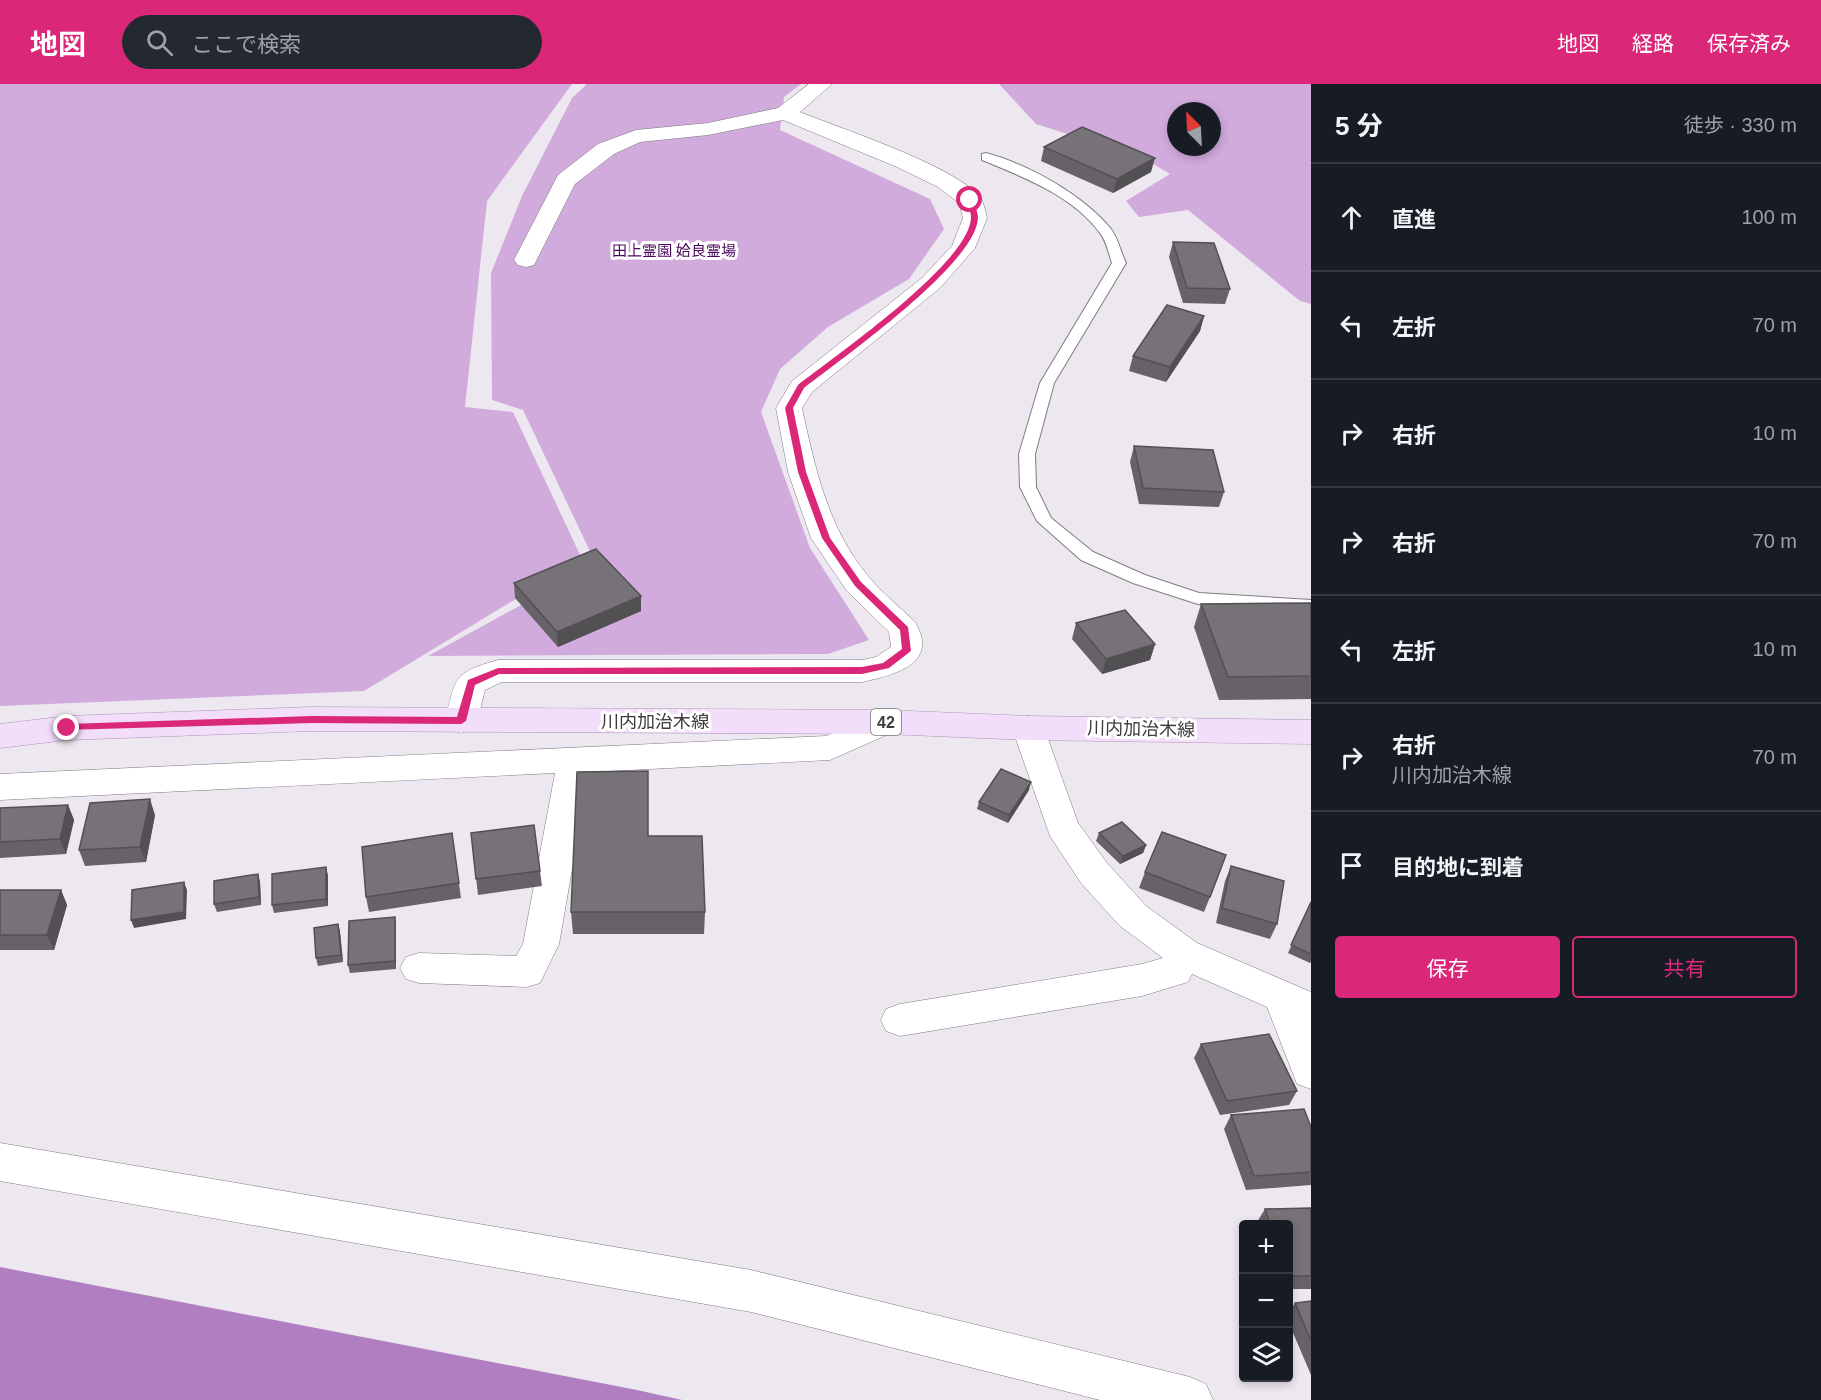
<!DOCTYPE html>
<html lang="ja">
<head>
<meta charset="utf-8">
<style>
	body { margin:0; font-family:Helvetica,"Noto Sans JP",sans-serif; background:#242831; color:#f1f3f6 }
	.controls { position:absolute; right:18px; bottom:18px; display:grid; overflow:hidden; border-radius:6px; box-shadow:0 3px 9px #0003 }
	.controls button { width:54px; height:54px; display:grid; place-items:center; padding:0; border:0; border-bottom:2px solid #363941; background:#171b24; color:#f1f3f6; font:30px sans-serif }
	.compass { position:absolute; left:1167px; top:18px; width:54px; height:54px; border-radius:50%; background:#171b24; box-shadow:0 3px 9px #0003; rotate:336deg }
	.stop { position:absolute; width:18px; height:18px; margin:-14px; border:4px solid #db2777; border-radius:50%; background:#fff }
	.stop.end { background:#db2777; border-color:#fff; box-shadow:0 2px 6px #0008 }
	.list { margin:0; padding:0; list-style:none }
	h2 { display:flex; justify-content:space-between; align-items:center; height:78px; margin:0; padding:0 24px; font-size:26px }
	h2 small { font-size:20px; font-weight:400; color:#9ea1a6 }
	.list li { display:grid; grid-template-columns:39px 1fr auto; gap:18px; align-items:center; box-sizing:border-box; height:108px; padding:0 24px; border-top:2px solid #363941 }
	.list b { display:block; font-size:22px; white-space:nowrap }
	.list p { margin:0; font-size:20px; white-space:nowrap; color:#9ea1a6 }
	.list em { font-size:20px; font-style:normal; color:#9ea1a6 }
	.actions { display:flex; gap:12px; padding:18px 24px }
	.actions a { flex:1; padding:14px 0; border:2px solid #db2777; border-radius:6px; text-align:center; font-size:21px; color:#db2777 }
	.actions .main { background:#db2777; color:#fff }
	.icon { flex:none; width:33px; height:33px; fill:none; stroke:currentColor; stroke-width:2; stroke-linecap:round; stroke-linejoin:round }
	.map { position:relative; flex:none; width:1311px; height:1316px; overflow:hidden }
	header { display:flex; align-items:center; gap:36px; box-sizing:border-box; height:84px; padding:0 30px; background:#db2777; color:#fff }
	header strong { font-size:28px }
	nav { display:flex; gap:33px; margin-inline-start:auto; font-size:21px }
	.search { width:420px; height:54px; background:#242831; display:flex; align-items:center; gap:15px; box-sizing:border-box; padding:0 21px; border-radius:33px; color:#9ea1a6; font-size:22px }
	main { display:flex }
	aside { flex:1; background:#171b24 }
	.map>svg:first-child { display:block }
	.green { fill:#d0abdc; fill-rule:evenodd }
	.water { fill:#b07fc1 }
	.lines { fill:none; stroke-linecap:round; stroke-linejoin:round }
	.service-casing { stroke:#7f7b81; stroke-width:2 }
	.minor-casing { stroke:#7f7b81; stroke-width:1 }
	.primary-casing { stroke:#ad95b6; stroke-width:1 }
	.service { fill:#fff; fill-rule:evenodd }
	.minor { fill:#fff; fill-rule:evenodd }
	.primary { fill:#f2ddfa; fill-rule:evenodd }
	.wall { fill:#666267 }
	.shaded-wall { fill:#535054 }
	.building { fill:#777278; stroke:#535054; stroke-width:1.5 }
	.route { fill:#db2777 }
	.labels { text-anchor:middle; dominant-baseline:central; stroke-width:6; stroke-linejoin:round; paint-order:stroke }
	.far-park-label { font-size:15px; fill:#49085b; stroke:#fff }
	.shield { fill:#fff; stroke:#777677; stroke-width:1.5 }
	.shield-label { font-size:16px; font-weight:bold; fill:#3d3b3d }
	.street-label { font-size:18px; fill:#3d3b3d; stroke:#fff }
</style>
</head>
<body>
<header>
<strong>地図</strong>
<div class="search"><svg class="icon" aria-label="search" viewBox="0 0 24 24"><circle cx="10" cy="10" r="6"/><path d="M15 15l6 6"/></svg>ここで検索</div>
<nav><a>地図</a><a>経路</a><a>保存済み</a></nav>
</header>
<main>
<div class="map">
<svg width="1311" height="1316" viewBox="0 0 1311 1316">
	<rect width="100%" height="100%" fill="#ede8ef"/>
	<path class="green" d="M0,0H572L487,117L465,323L513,328L582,475L364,607L0,622Z
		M587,0H801L784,13L780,46L930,115L944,145L909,195L828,243L780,285L761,328L810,464L869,556L828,570L428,572L596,480L523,326L492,316L491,189L522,112L572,14Z
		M999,0H1311V220L1300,217L1188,126L1139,133L1126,117L1170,90L1143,74L1036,40ZM1176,27H1212V63H1176Z"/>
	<path class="water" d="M0,1183L637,1306L682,1316H0Z"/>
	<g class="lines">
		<g class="service-casing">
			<path id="service" d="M986,69C1028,80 1083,111 1111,145C1118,154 1121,169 1126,179L1054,299L1035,370L1036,403L1051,434L1093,468L1145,491L1199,509L1311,516V528L1198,520L1133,499L1081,476L1037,437L1020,403L1019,370L1040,299L1112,179C1109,170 1106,156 1100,149C1072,111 1023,93 982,76V70Z"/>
		</g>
		<g class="minor-casing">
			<path id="minor" d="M809,0H832L800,28C842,45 952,81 979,112C984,118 985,127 987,134L975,164L940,204L812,308L802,324C815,384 828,445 869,493C882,509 900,523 915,538C940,580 894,591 862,598H502L485,606L477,637L473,645L461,649L449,645L445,637C456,594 452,589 498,576H862L876,573L891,563L889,548L847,507L811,454L788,388L776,324L792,297L922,194L952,162L963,134L959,119L938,103L897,83L783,36L708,51L640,58L614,70L575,100L534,181L526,183L518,181L514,176L558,91L598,60L636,46L708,39L778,24Z
				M886,626L898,630L902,638L898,646L830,676L589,688L559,860L540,899L527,903L419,899L406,895L400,884L406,873L419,869L516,872L523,860L555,689L0,716V690L826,652Z
				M1028,632L1040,636L1044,644L1078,739L1107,779L1146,822L1197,859L1311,908V1005L1297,1000L1267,923L1192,890L1188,898L1142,912L900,952L886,947L881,936L886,925L900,920L1142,880L1163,874L1120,842L1081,799L1050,752L1012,644L1016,636Z
				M0,1059L751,1186L1190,1293L1206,1300L1213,1316H1100L751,1228L0,1097Z"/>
		</g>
		<g class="primary-casing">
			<path id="primary" d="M312,623L886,626L1028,632L1311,636V660L1028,656L886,650L312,647L67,656L0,664V640L67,632Z"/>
		</g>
		<use href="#service" class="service"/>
		<use href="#minor" class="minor"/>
		<use href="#primary" class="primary"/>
	</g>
	<path class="wall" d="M1044,63L1151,88L1113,109L1041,77Z
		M1173,158L1230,205L1225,220L1183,219L1169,173Z
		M1204,232L1200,247L1166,298L1129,287L1133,272Z
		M1134,362L1224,408L1219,423L1139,420L1130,378Z
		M514,499L641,512V527L558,563L515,514Z
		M1311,519V615L1219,616L1194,543L1201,520Z
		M1076,539L1155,560L1150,576L1102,590L1072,555Z
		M1029,706L1008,739L977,725L979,718Z
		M68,721L74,736L66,770L0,774V724Z
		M155,731L146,778L85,782L79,766Z
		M452,749L461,814L369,828L366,813Z
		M471,749L540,787L542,802L478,811Z
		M1099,749L1146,761L1143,769L1120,780L1096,757Z
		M648,752L705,828L704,850H573L571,828Z
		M1231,782L1277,840L1270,855L1216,839L1225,797Z
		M1145,788L1210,813L1204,828L1139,804Z
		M258,790L260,798L261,821L217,828L214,820Z
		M328,791V822L274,829L272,821Z
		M0,806H61L67,821L54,866H0Z
		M1311,818V878L1310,879L1288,869Z
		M395,833L396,841V885L350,889L348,881Z
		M338,840L340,848L343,878L318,882L316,874Z
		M1201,960L1297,1007L1289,1021L1220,1031L1194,974Z
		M1231,1031L1311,1043V1101L1246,1106L1224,1045Z
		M1311,1124V1205H1288V1140H1258L1257,1138L1265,1125Z
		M1311,1217V1291L1288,1237V1229L1295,1219Z"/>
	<path class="shaded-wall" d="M1155,74L1151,88L1113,109L1117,95Z
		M1204,232L1200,247L1166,298L1170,283Z
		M641,512V527L558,563L557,548Z
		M1155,560L1150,576L1102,590L1106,575Z
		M1031,698L1029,706L1008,739L1009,731Z
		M150,715L155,731L146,778L140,763Z
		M68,721L74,736L66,770L60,755Z
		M1146,761L1143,769L1120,780L1123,772Z
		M326,783L328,791V822L326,815Z
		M258,790L260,798L261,821L259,813Z
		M184,798L187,806L186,835L134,844L131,836Z
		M61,806L67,821L54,866L47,851Z
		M395,833L396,841V885L395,877Z
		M338,840L340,848L343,878L341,871Z"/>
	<path class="building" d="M1082,43L1155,74L1117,95L1044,63Z
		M1173,158L1214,159L1230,205L1187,204Z
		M1167,221L1204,232L1170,283L1133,272Z
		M1134,362L1213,366L1224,408L1143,404Z
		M596,465L641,512L557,548L514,499Z
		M1311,519V592L1228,593L1201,520Z
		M1125,526L1155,560L1106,575L1076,539Z
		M1001,685L1031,698L1009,731L979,718Z
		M648,687V752H702L705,828H571L577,688Z
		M150,715L140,763L79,766L90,719Z
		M68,721L60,755L0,758V724Z
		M1122,738L1146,761L1123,772L1099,749Z
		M534,741L540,787L476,795L471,749Z
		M1162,748L1226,771L1210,813L1145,788Z
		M452,749L459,799L366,813L362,763Z
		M1231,782L1284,797L1277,840L1222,824Z
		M326,783V815L272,821V790Z
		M258,790L259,813L214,820V797Z
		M184,798V828L131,836L132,806Z
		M0,806H61L47,851H0Z
		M1311,818V870L1291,861Z
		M395,833V877L348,881L349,837Z
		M338,840L341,871L316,874L314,844Z
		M1269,950L1297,1007L1227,1017L1201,960Z
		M1304,1025L1311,1043V1088L1254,1092L1231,1031Z
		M1311,1124V1192H1288V1140H1270L1265,1125Z
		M1311,1217V1257L1295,1219Z"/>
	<path class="route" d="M970,114L973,116C974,121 978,128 978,133C978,179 841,275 804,304L793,324L806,388L830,454L861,498L908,543L911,567L889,584L862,590H499L475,601L466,637L461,640L312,639L63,646V641L67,640L312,632L457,633L468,596L498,584L862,583L883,579L902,565L900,546L855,502L822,454L798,388L785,324L798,301C835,272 971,178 971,133C971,128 968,121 966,116Z"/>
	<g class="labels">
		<g class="far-park-label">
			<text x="674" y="166">田上霊園 姶良霊場</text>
		</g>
		<rect class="shield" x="871" y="625" width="30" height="26" rx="4.5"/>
		<g class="shield-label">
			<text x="886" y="638">42</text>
		</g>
		<g class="street-label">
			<text x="655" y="638">川内加治木線</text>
			<text transform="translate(1141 645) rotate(1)">川内加治木線</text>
		</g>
	</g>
</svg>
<div class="controls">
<button>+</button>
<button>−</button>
<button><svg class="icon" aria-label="layers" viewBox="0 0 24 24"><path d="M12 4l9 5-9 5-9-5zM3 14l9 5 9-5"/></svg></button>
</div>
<svg class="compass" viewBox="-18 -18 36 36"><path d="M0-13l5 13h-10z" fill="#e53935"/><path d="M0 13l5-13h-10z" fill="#9ea1a6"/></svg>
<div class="stop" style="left:970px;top:116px"></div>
<div class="stop end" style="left:67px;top:644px"></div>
</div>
<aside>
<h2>5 分<small>徒歩 · 330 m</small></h2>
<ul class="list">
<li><svg class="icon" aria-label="ahead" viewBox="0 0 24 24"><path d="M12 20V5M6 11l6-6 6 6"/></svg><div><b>直進</b></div><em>100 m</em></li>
<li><svg class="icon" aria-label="left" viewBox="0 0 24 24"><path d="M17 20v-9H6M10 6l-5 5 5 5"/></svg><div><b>左折</b></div><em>70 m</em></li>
<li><svg class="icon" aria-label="right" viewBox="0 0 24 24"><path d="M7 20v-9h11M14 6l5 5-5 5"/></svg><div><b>右折</b></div><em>10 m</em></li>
<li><svg class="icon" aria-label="right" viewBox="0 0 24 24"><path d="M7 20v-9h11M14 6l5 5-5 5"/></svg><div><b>右折</b></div><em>70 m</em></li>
<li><svg class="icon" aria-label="left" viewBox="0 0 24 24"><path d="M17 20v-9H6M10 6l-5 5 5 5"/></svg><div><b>左折</b></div><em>10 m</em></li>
<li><svg class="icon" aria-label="right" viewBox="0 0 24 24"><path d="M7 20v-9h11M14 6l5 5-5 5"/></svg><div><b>右折</b><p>川内加治木線</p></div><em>70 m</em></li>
<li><svg class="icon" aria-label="arrive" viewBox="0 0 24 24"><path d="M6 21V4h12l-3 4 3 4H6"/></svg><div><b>目的地に到着</b></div></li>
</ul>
<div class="actions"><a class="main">保存</a><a>共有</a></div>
</aside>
</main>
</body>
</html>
